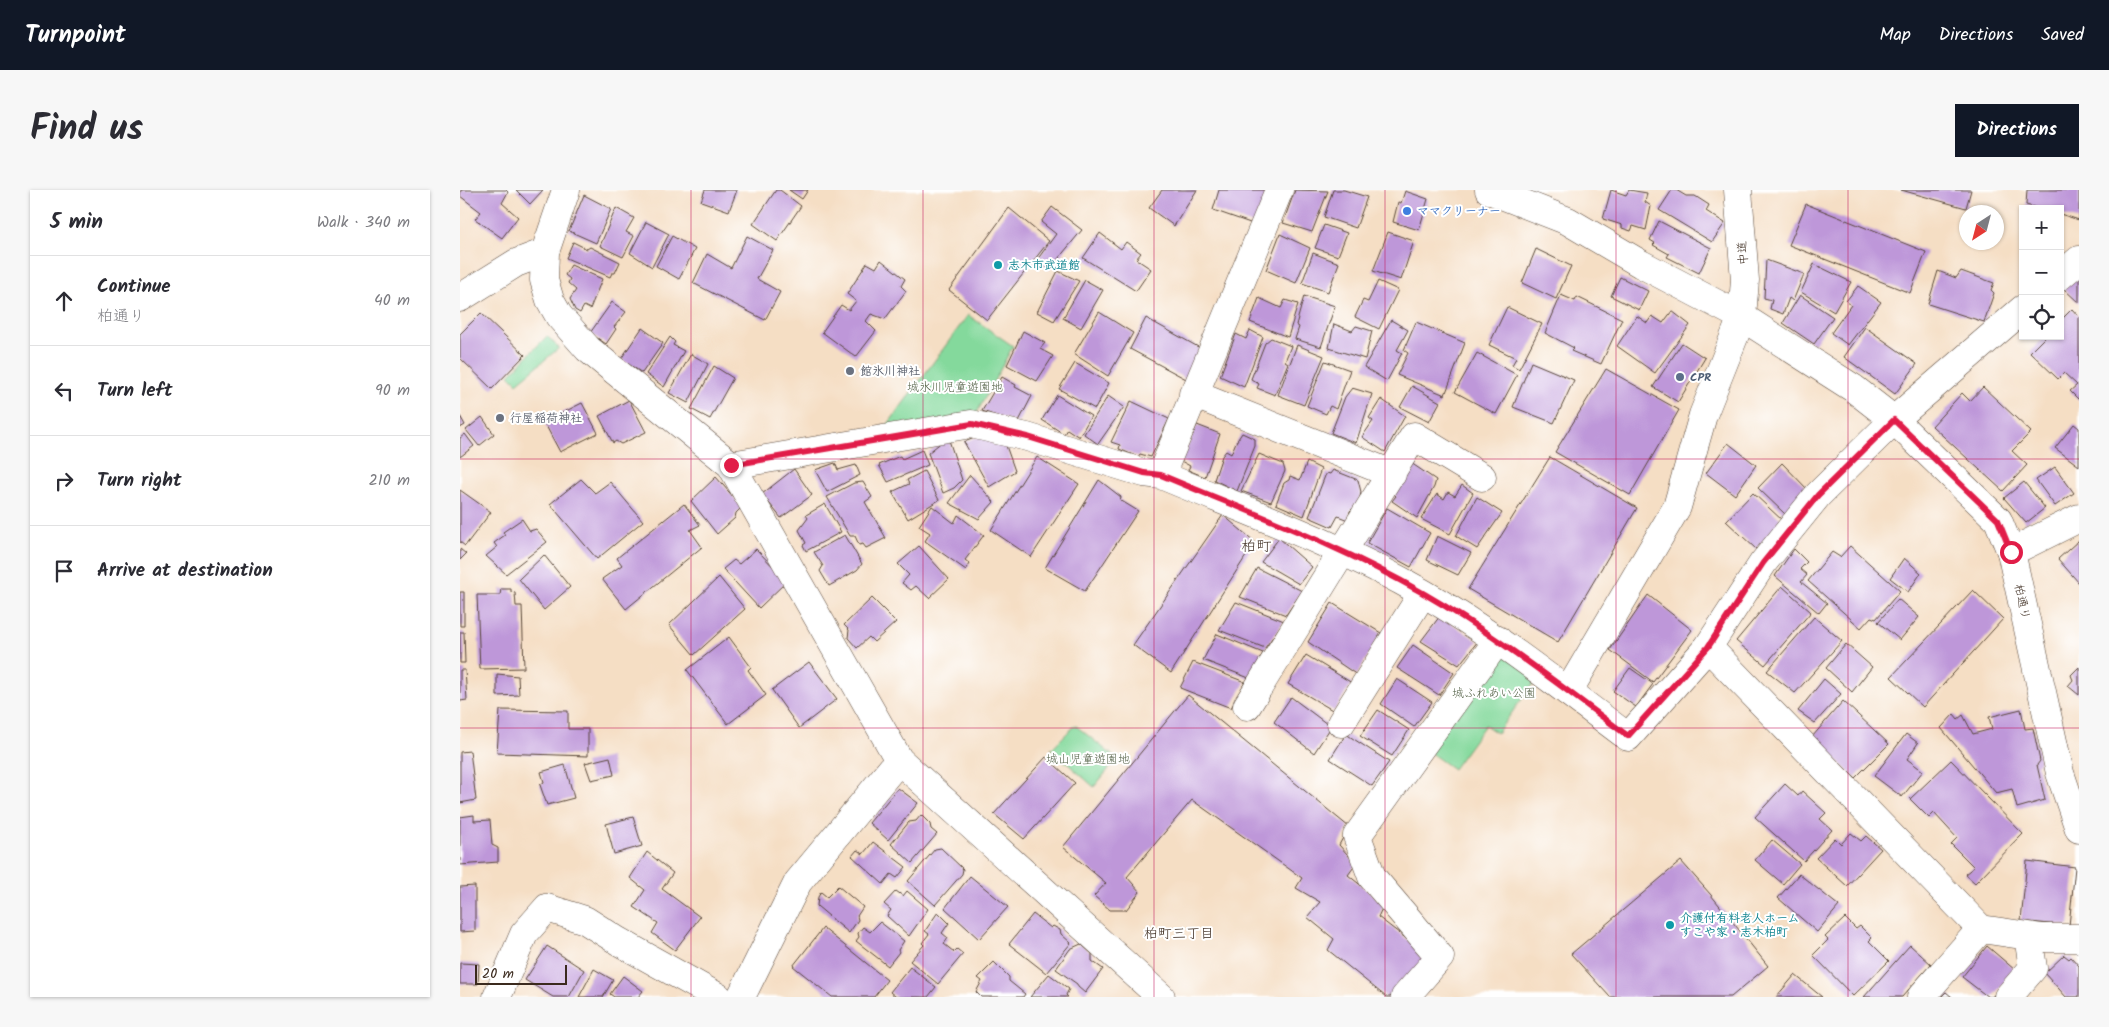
<!DOCTYPE html>
<html lang="en">
<head>
<meta charset="utf-8">
<style>
	body { margin:0; font-family:Kalam,"Klee One",sans-serif; background:#f7f7f7; color:#2b2b33 }
	.controls { position:absolute; right:15px; top:15px; display:grid; overflow:hidden; border-radius:0px; box-shadow:0 1px 4px #0004 }
	.controls button { width:45px; height:45px; display:grid; place-items:center; padding:0; border:0; border-bottom:1px solid #e1e1e2; background:#fff; color:#2b2b33; font:25px sans-serif }
	.compass { position:absolute; left:1499px; top:15px; width:45px; height:45px; border-radius:50%; background:#fff; box-shadow:0 1px 4px #0004; rotate:216deg }
	.scale { position:absolute; left:15px; bottom:12px; width:92px; box-sizing:border-box; padding-left:5px; border:2px solid #3b2a1e; border-top:0; font-size:14px; line-height:18px; white-space:nowrap; color:#3b2a1e; -webkit-text-stroke:4px #fff; paint-order:stroke }
	.stop { position:absolute; width:15px; height:15px; margin:-11px; border:4px solid #e11d48; border-radius:50%; background:#fff }
	.stop.end { background:#e11d48; border-color:#fff; box-shadow:0 1px 5px #0008 }
	.list { margin:0; padding:0; list-style:none }
	h2 { display:flex; justify-content:space-between; align-items:center; height:65px; margin:0; padding:0 20px; font-size:21px }
	h2 small { font-size:16px; font-weight:400; color:#7c7c81 }
	.list li { display:grid; grid-template-columns:32px 1fr auto; gap:15px; align-items:center; box-sizing:border-box; height:90px; padding:0 20px; border-top:1px solid #e1e1e2 }
	.list b { display:block; font-size:19px; white-space:nowrap }
	.list p { margin:0; font-size:16px; white-space:nowrap; color:#7c7c81 }
	.list em { font-size:16px; font-style:normal; color:#7c7c81 }
	.icon { flex:none; width:28px; height:28px; fill:none; stroke:currentColor; stroke-width:2; stroke-linecap:round; stroke-linejoin:round }
	.map { position:relative; flex:none; width:1619px; height:807px; overflow:hidden; border-radius:0px }
	header { display:flex; align-items:center; gap:30px; box-sizing:border-box; height:70px; padding:0 25px; background:#111827; color:#fff }
	header strong { font-size:24px }
	nav { display:flex; gap:28px; margin-inline-start:auto; font-size:18px }
	.intro { display:flex; align-items:center; justify-content:space-between; box-sizing:border-box; height:120px; padding:0 30px }
	h1 { margin:0; font-size:35px }
	.button { padding:12px 22px; border-radius:0px; background:#111827; color:#fff; font-size:18px; font-weight:700 }
	main { display:flex; gap:30px; padding:0 30px }
	aside { flex:1; background:#fff; border-radius:0px; box-shadow:0 1px 4px #0004 }
	.map>svg:first-child { display:block }
	.green { fill:#84d99c; stroke:#60825d }
	.building { fill:#be97d9 }
	.lines { fill:none; stroke-linecap:round; stroke-linejoin:round }
	.street-casing { stroke:#574537; stroke-width:29 }
	.secondary-casing { stroke:#574537; stroke-width:29 }
	.street { stroke:#fff; stroke-width:28 }
	.secondary { stroke:#fff; stroke-width:28 }
	.route { stroke:#e11d48; stroke-width:6 }
	.grid { fill:none; stroke:#c2185b; stroke-width:1; stroke-opacity:0.55 }
	.shop-dot { fill:#3f7fe0; stroke:#fff; stroke-width:2 }
	.culture-dot { fill:#0f9aa8; stroke:#fff; stroke-width:2 }
	.worship-dot { fill:#6b7280; stroke:#fff; stroke-width:2 }
	.service-dot { fill:#5c6f8a; stroke:#fff; stroke-width:2 }
	.labels { text-anchor:middle; dominant-baseline:central; stroke-width:4; stroke-linejoin:round; paint-order:stroke }
	.shop-label { font-size:12px; font-weight:bold; fill:#366cbe; stroke:#fff; text-anchor:start }
	.street-label { font-size:12px; fill:#3b2a1e; stroke:#fff }
	.culture-label { font-size:12px; font-weight:bold; fill:#0d838f; stroke:#fff; text-anchor:start }
	.worship-label { font-size:12px; font-weight:bold; fill:#5b616d; stroke:#fff; text-anchor:start }
	.service-label { font-size:12px; font-weight:bold; fill:#4e5e75; stroke:#fff; text-anchor:start }
	.park-label { font-size:12px; fill:#515f44; stroke:#fff }
	.neighbourhood-label { font-size:14px; fill:#3b2a1e; stroke:#fff }
	.quarter-label { font-size:15px; fill:#3b2a1e; stroke:#fff }
</style>
</head>
<body>
<header>
<strong>Turnpoint</strong>
<nav><a>Map</a><a>Directions</a><a>Saved</a></nav>
</header>
<div class="intro"><h1>Find us</h1><a class="button">Directions</a></div>
<main>
<aside>
<h2>5 min<small>Walk · 340 m</small></h2>
<ul class="list">
<li><svg class="icon" aria-label="ahead" viewBox="0 0 24 24"><path d="M12 20V5M6 11l6-6 6 6"/></svg><div><b>Continue</b><p>柏通り</p></div><em>40 m</em></li>
<li><svg class="icon" aria-label="left" viewBox="0 0 24 24"><path d="M17 20v-9H6M10 6l-5 5 5 5"/></svg><div><b>Turn left</b></div><em>90 m</em></li>
<li><svg class="icon" aria-label="right" viewBox="0 0 24 24"><path d="M7 20v-9h11M14 6l5 5-5 5"/></svg><div><b>Turn right</b></div><em>210 m</em></li>
<li><svg class="icon" aria-label="arrive" viewBox="0 0 24 24"><path d="M6 21V4h12l-3 4 3 4H6"/></svg><div><b>Arrive at destination</b></div></li>
</ul>
</aside>
<div class="map">
<svg width="1619" height="807" viewBox="0 0 1619 807">
	<rect width="100%" height="100%" fill="#fff"/>
	<filter id="ink" filterUnits="userSpaceOnUse"><feTurbulence type="fractalNoise" baseFrequency=".02" numOctaves="2"/><feDisplacementMap in="SourceGraphic" scale="10" xChannelSelector="R" yChannelSelector="G"/><feConvolveMatrix kernelMatrix="1 2 1 2 8 2 1 2 1" color-interpolation-filters="sRGB"/></filter>
	<filter id="wash" filterUnits="userSpaceOnUse"><feTurbulence type="fractalNoise" baseFrequency=".0096" numOctaves="4" result="noise"/><feDisplacementMap in="SourceGraphic" scale="20" xChannelSelector="R" yChannelSelector="G"/><feGaussianBlur stdDeviation="1.12" result="paint"/><feColorMatrix in="noise" values="0 0 0 0 0 0 0 0 0 0 0 0 0 0 0 0 0 1.4 0 .05"/><feComposite in="paint" operator="in"/></filter>
	<g filter="url(#wash)">
		<rect width="100%" height="100%" fill="#f5dec4"/>
		<path class="green" d="M508,125L553,156L513,230L423,241Z
			M87,146L99,158L57,193L49,185Z
			M1038,451L1081,483L1037,543L1025,535L993,579L962,557Z
			M615,535L657,569L634,597L591,559Z"/>
		<g id="blocks">
			<path class="building" d="M1,0H46L48,2L42,13L58,27L42,48L15,29L21,22L0,6Z
				M56,0H83L70,14Z
				M245,0H277L269,21L241,11Z
				M316,0H320L341,16L317,51L293,34Z
				M329,0H348L342,9Z
				M702,0H737L714,36L689,18Z
				M759,0H809L796,35L753,20Z
				M835,0L868,1L852,42L823,33Z
				M873,0H884L907,7L896,38L864,27Z
				M1151,0L1166,5L1169,0L1187,3L1185,12L1191,16L1186,40L1173,36L1171,41L1162,38V35L1143,29Z
				M1212,0H1216L1226,6H1235L1249,15L1246,21L1265,33L1252,52L1199,20Z
				M1441,0H1511L1506,18Z
				M1567,0H1619V30L1600,24V19H1581L1566,15Z
				M945,1L968,9L959,40L933,32L938,12L941,13Z
				M124,5L151,19L136,53L109,41Z
				M1346,14L1466,62L1450,103L1329,55Z
				M592,17L622,40L589,80L577,70L596,44L581,32Z
				M156,18L174,28L166,42L174,46L163,67L140,56Z
				M549,18L589,51L527,130L489,100Z
				M1199,31L1251,58L1239,83L1207,67L1209,64L1193,55L1195,53L1190,50Z
				M186,32L209,44L192,77L170,63Z
				M864,35L887,43L878,66L855,58Z
				M928,42L954,51L941,90L913,81Z
				M640,43L661,59L666,52L681,63L676,69L691,79L676,101L623,68Z
				M820,44L850,58L836,93L806,80Z
				M212,46L235,59L219,89L196,76Z
				M287,46L313,60L297,89L320,102L305,130L233,93L247,64L271,78Z
				M113,52L127,59L130,57L160,72L155,83H152L150,87L106,68Z
				M1076,59L1111,76L1096,109L1062,93Z
				M853,63L879,73L868,102L842,93Z
				M421,70L445,89L441,96L446,101L425,129L411,124L406,131L416,141L396,167L362,142L381,115L389,120L396,111L387,104L407,73L416,78Z
				M1306,70L1344,84L1333,111L1329,108L1323,124L1310,119L1312,110L1304,108Z
				M1354,74L1391,92L1374,122L1341,102Z
				M111,75L142,89L130,119L124,116L120,123L115,120L110,109L116,100L108,93L110,89L105,85Z
				M598,81L619,91L594,131L577,122Z
				M1478,81L1496,88L1501,81L1534,93L1531,100L1534,103L1524,132L1468,114Z
				M1619,83V113L1604,99Z
				M1160,87L1188,101L1179,120L1151,106Z
				M625,90L643,100L621,138L603,128Z
				M918,91L938,100L919,139L895,127L903,110L908,112Z
				M1398,96L1421,112L1388,155L1371,143L1391,115L1386,111Z
				M1101,105L1115,111L1117,107L1162,129L1141,174L1111,161L1114,158L1085,143Z
				M1340,105L1373,127L1354,154L1323,133Z
				M844,106L875,116L861,157L835,149L839,137L836,135Z
				M799,108L821,118L825,110L838,114L828,147L790,132Z
				M152,112L166,122L154,137L156,139L146,154L130,143Z
				M1047,117L1082,134L1059,179L1052,175L1056,168L1029,155Z
				M1612,119L1619,127V210L1610,201L1617,195L1604,183L1598,189L1570,162L1586,146H1600V131Z
				M1212,121L1230,135L1195,183L1157,156L1177,126L1187,133L1192,126L1203,133Z
				M639,122L673,143L648,186L614,164Z
				M21,123L65,165L32,199L0,168V144Z
				M686,128L740,158L728,190L670,159Z
				M931,130L948,140L937,160L942,163L927,191L904,177Z
				M956,132L1005,153L985,205L937,185L948,163L944,160Z
				M874,134L892,141L896,136L912,141L905,169L869,158Z
				M1405,137L1457,174L1435,204L1384,167Z
				M182,138L203,153L182,183L161,169Z
				M790,140L803,147L784,197L760,186L776,144L786,149Z
				M563,141L585,153L580,159L593,166L577,191L547,175Z
				M210,147L215,152L213,155L224,161L204,197L186,184Z
				M811,148L831,156L825,171L828,173L815,205L797,198L799,194L791,189L805,153Z
				M1222,153L1245,168L1218,212L1193,197Z
				M837,155L864,166L844,215L818,205Z
				M1017,163L1057,185L1036,224L995,202Z
				M231,164L248,174L228,213L209,203Z
				M865,171L890,180L876,219L870,216L866,224L847,216Z
				M1071,172L1114,190L1094,233L1053,217Z
				M615,173L649,193L635,219L599,199Z
				M254,176L273,188L250,229L231,219Z
				M1146,179L1219,220L1170,305L1095,262Z
				M542,187L556,195L555,197L572,206L558,233L522,221Z
				M952,196L980,212L969,232L940,217Z
				M1523,197L1571,242L1552,261L1567,275L1543,301L1472,236L1502,203L1510,211Z
				M892,198L912,204L896,253L871,243L885,207Z
				M597,205L631,226L619,247L607,239L604,244L582,230Z
				M648,206L664,217L638,254L624,244Z
				M921,209L945,226L925,262L902,247L913,231L909,228Z
				M169,210L186,242L161,254L156,251L153,253L139,226Z
				M671,211L709,229L691,267L680,264L678,267L659,259L660,255L651,252Z
				M122,213L138,243L100,262L84,232Z
				M0,226L5,235L0,238Z
				M22,227L34,244L19,256L6,240Z
				M1614,234L1619,238V276L1595,258Z
				M737,235L760,244L745,287L728,280L730,276L721,271Z
				M782,243L795,249V256L777,301L754,290L762,266L766,261L771,264L776,252Z
				M5,244L14,256L0,267V248Z
				M523,245L545,253L555,281L529,297L504,252Z
				M488,247L502,290L494,298L483,303L468,263Z
				M1268,253L1296,275L1275,305L1246,283Z
				M462,260L468,275L428,292L419,275L440,266L442,269Z
				M799,264L823,274L825,281L811,312L781,301Z
				M577,267L619,294L571,367L531,340Z
				M1090,267L1177,318L1098,452L1008,399Z
				M847,272L861,279L844,326L816,314L824,293L829,290L830,286L840,290Z
				M375,273L378,280L396,275L400,285L367,302L355,280Z
				M951,273L976,290L974,297L957,328L932,311L936,306L933,303Z
				M1322,273L1350,302L1326,325L1298,298Z
				M1595,277L1614,303L1595,316L1576,290Z
				M334,279L352,305L321,328L302,304Z
				M873,280L898,290L901,302L899,312L890,321L888,330L878,326L872,337L849,327L865,286L867,283L870,284Z
				M464,281L479,310L448,329L432,302L449,294L447,290Z
				M510,285L534,312L519,329L489,313Z
				M256,287L282,317L276,323L275,328L257,344L231,311Z
				M121,289L135,303L150,292L183,331L137,369L90,314Z
				M639,290L661,307L660,310L678,321L625,401L585,378Z
				M403,292L412,307L405,312L426,348L406,358L403,354L399,355L395,346H390L367,307L394,293Z
				M1564,292L1585,318L1566,333L1544,308Z
				M1002,295L1013,303L990,344L961,329L977,304L984,309L988,302L995,306Z
				M0,300L31,322L5,356L0,352Z
				M1293,303L1323,331L1296,359L1266,331Z
				M1017,307L1042,323L1017,359L996,346Z
				M224,314L240,335L230,340L242,357L166,419L142,389L162,375L157,368Z
				M365,314L381,342L346,361L343,355L346,353L339,340L348,328L346,325Z
				M472,316L494,333L498,325L524,345L505,370L510,374L506,380L465,351L470,343L459,336Z
				M927,318L970,343L951,377L907,353Z
				M763,325L795,352L711,483L673,455Z
				M62,329L70,341L76,339L87,352L46,384L26,366L37,357L34,353L45,345L43,342Z
				M385,345L402,374L397,380L369,396L360,381L363,376L354,362Z
				M977,346L1011,363L998,385L967,370Z
				M819,348L852,377L839,394L801,372Z
				M1619,350V393L1598,369Z
				M459,356L489,389L469,408L456,396L451,400L442,393L449,385L438,374Z
				M1390,356L1440,401L1416,429L1411,427L1401,438L1348,391L1372,362L1380,367Z
				M0,359L6,364L0,370Z
				M296,359L327,391L299,418L263,379L274,370L279,374Z
				M1334,359L1347,372L1340,379L1347,385L1341,392L1367,413L1359,423L1315,386Z
				M84,365L110,397L84,420L59,389Z
				M1444,368L1461,383L1448,402L1430,388Z
				M797,378L842,401L826,425L780,407Z
				M259,387L285,419L234,465L209,435Z
				M1322,396L1351,422L1305,475L1276,451Z
				M41,399H51V402L55,403L56,416H62L64,478L20,479L17,405H40Z
				M1513,400L1543,429L1463,517L1431,487Z
				M0,402H4V436H0Z
				M1188,405L1232,440L1193,492L1150,460Z
				M412,408L436,432L414,452L409,447L397,458L388,448L389,440L384,435Z
				M1438,409L1459,427L1440,450L1418,432Z
				M776,412L824,431L805,458L759,440Z
				M872,413L921,443L897,485L848,452Z
				M980,426L1018,451L999,475L961,451Z
				M1354,427L1382,451L1335,503L1307,481Z
				M0,442H4L5,473H0Z
				M757,444L803,463L789,488L743,470Z
				M269,447L291,477L288,480L306,505L268,534L227,480Z
				M1386,454L1412,477L1392,502L1366,478Z
				M953,455L994,483L979,505L937,478Z
				M846,465L892,493L874,521L828,494Z
				M349,472L377,509L339,538L312,500Z
				M733,472L785,492L771,518L720,498Z
				M1619,477V505L1608,496L1613,490L1611,485Z
				M1170,478L1193,494L1176,517L1153,501Z
				M0,480H5L7,510L0,511Z
				M37,484L58,486L59,505L37,506Z
				M937,489L972,512L954,537L921,514Z
				M1364,489L1381,504L1355,533L1338,521Z
				M728,505L889,637L879,655L896,674L888,685L924,714L918,727L969,766L930,807H926L868,760L874,749L847,727L860,712L836,698L842,688L732,610L667,687L680,702L666,720H650L634,706L646,693L603,657Z
				M831,507L871,537L854,563L814,532Z
				M1383,511L1429,554L1395,588L1352,547Z
				M1561,519L1565,539L1573,538L1580,571L1577,575L1585,610L1557,618L1552,599L1536,603L1481,538L1494,524L1498,529L1503,525L1513,544L1532,539L1529,527Z
				M40,520L108,521V539H128V566L37,563Z
				M918,520L949,540L932,566L900,546Z
				M886,544L929,572L912,596L870,569Z
				M1446,544L1458,553L1447,569L1463,581L1442,607L1414,586Z
				M10,561L16,610L0,613V562Z
				M150,567L154,585L131,590L125,573Z
				M586,567L615,593L564,649L534,624Z
				M1491,570L1563,644L1515,693L1505,684L1514,677L1491,654L1497,648L1474,623L1469,628L1450,609Z
				M105,575L114,608L87,615L80,595L84,592L81,582Z
				M1325,594L1338,606L1342,601L1366,623L1360,629L1372,640L1344,671L1295,627Z
				M438,598L458,613L428,650L409,633Z
				M14,625V631L30,630L32,655L38,658V672L0,675V627Z
				M461,625L470,634L471,639L477,644L452,673L431,654L449,632L456,631Z
				M173,627L182,656L154,664L146,634Z
				M1391,643L1401,651L1406,646L1421,659L1387,696L1356,668L1375,648L1381,654Z
				M1312,650L1340,674L1323,694L1295,670Z
				M413,652L446,677L437,688L431,684L423,694L392,666L397,660L403,664Z
				M481,658L503,679L502,684L475,715L448,691L475,659Z
				M187,662L213,683L202,699L240,727L215,760L192,743L198,733L174,717L185,700L170,688Z
				M1221,671L1251,705L1308,776L1271,807H1150L1111,764Z
				M1567,671L1615,677L1609,736L1561,731Z
				M1339,684L1379,716L1357,742L1318,708Z
				M510,686L548,717L519,749L485,718Z
				M15,696V741L0,742V697Z
				M378,696L403,717L397,726L398,730L389,743L357,716L358,707L361,702L367,707Z
				M436,701L443,706L447,701L468,719L449,746L427,726L431,720L424,714Z
				M478,722L489,733L482,743L488,748L484,754L494,762L497,759L503,764L478,794L450,771L464,755L462,753L469,744L465,741Z
				M573,724L591,738L593,736L600,740L601,744L611,753L586,783L549,754Z
				M1385,728L1396,739L1400,736L1412,748L1409,751L1429,771L1393,806L1353,765L1368,750L1365,747Z
				M420,732L444,751L438,760L439,762L428,776L396,751L399,747L398,743L403,737L410,742Z
				M363,738L427,790L414,807H372L333,776Z
				M621,754L632,764V771L643,779L625,803L618,797L617,794L596,779L610,759Z
				M1450,755L1471,774L1442,807H1404Z
				M87,756L124,780L109,807H93L65,790Z
				M1527,756L1555,780L1532,807H1528L1502,787Z
				M1604,765L1609,769L1611,767L1619,776V807H1606L1585,783Z
				M534,772L549,787V791L565,804L563,807H521L516,802L522,791L518,788Z
				M0,773L19,774L18,794H0Z
				M450,777L476,797L468,807H436L430,802Z
				M134,779L153,790L143,807H119Z
				M589,784L609,799L606,805L608,807H570Z
				M1335,785L1362,807H1316Z
				M163,786L183,801L178,807H154L150,804Z
				M1486,802L1492,807H1481Z"/>
		</g>
	</g>
	<g filter="url(#ink)">
		<use href="#blocks" fill-opacity="0" stroke="#574537" stroke-width="1"/>
		<g class="lines">
			<g class="street-casing">
				<path id="street" d="M1029,0L1108,31L1181,74L1282,127
					M85,62L84,90L90,110L99,126L128,159L271,275L439,570L701,807
					M1600,86L1619,70
					M0,108L56,73L85,62L106,0
					M733,204L932,284
					M271,275L511,234L567,247L684,283L701,285C789,322 880,355 963,403C1036,445 1101,497 1168,547L1248,457L1521,739L1582,748H1619
					M701,285L819,0
					M1551,362L1619,328
					M1248,457L1303,373L1358,305L1434,230L1563,119
					M1108,502L1217,317L1243,225L1282,127L1285,90L1278,0
					M787,516L954,246L1022,287
					M881,533L963,403
					M37,807L64,744L87,718L125,730L158,751L258,807
					M281,807L338,692L439,570
					M945,807L980,767L912,687L897,646L1038,450
					M1461,807L1521,739
					M1548,807L1573,778L1568,746"/>
			</g>
			<g class="secondary-casing">
				<path id="secondary" d="M1282,127L1393,198L1434,230L1538,330L1551,362L1600,583L1619,639"/>
			</g>
			<use href="#street" class="street"/>
			<use href="#secondary" class="secondary"/>
		</g>
	</g>
	<g class="lines" filter="url(#ink)">
		<path class="route" d="M271,275L512,234L568,247L684,283L701,285C789,322 880,355 963,403C1036,445 1102,497 1168,546L1248,457L1303,373L1358,305L1434,230L1538,330L1551,362"/>
	</g>
	<path class="grid" d="M231,0V807M463,0V807M694,0V807M925,0V807M1156,0V807M1388,0V807M0,269H1619M0,538H1619"/>
	<circle class="shop-dot" cx="947" cy="21" r="5"/>
	<g class="culture-dot">
		<circle cx="538" cy="75" r="5"/>
		<circle cx="1210" cy="735" r="5"/>
	</g>
	<g class="worship-dot">
		<circle cx="390" cy="181" r="5"/>
		<circle cx="40" cy="228" r="5"/>
	</g>
	<circle class="service-dot" cx="1220" cy="187" r="5"/>
	<g class="labels">
		<g class="shop-label">
			<text x="957" y="21">ママクリーナー</text>
		</g>
		<g class="street-label">
			<text transform="translate(1283 63) rotate(-95)">中道</text>
			<text transform="translate(1562 412) rotate(78)">柏通り</text>
		</g>
		<g class="culture-label">
			<text x="548" y="75">志木市武道館</text>
			<text x="1220" y="728">介護付有料老人ホーム<tspan x="1220" dy="14">すこや家・志木柏町</tspan></text>
		</g>
		<g class="worship-label">
			<text x="400" y="181">館氷川神社</text>
			<text x="50" y="228">行屋稲荷神社</text>
		</g>
		<g class="service-label">
			<text x="1230" y="187">CPR</text>
		</g>
		<g class="park-label">
			<text x="495" y="197">城氷川児童遊園地</text>
			<text x="1034" y="503">城ふれあい公園</text>
			<text x="628" y="569">城山児童遊園地</text>
		</g>
		<g class="neighbourhood-label">
			<text x="719" y="744">柏町三丁目</text>
		</g>
		<g class="quarter-label">
			<text x="796" y="357">柏町</text>
		</g>
	</g>
</svg>
<div class="controls">
<button>+</button>
<button>−</button>
<button><svg class="icon" aria-label="locate" viewBox="0 0 24 24"><circle cx="12" cy="12" r="6"/><path d="M12 2v4M12 18v4M2 12h4M18 12h4"/></svg></button>
</div>
<svg class="compass" viewBox="-18 -18 36 36"><path d="M0-13l5 13h-10z" fill="#e53935"/><path d="M0 13l5-13h-10z" fill="#7c7c81"/></svg>
<div class="scale">20 m</div>
<div class="stop" style="left:1551px;top:362px"></div>
<div class="stop end" style="left:271px;top:275px"></div>
</div>
</main>
</body>
</html>
